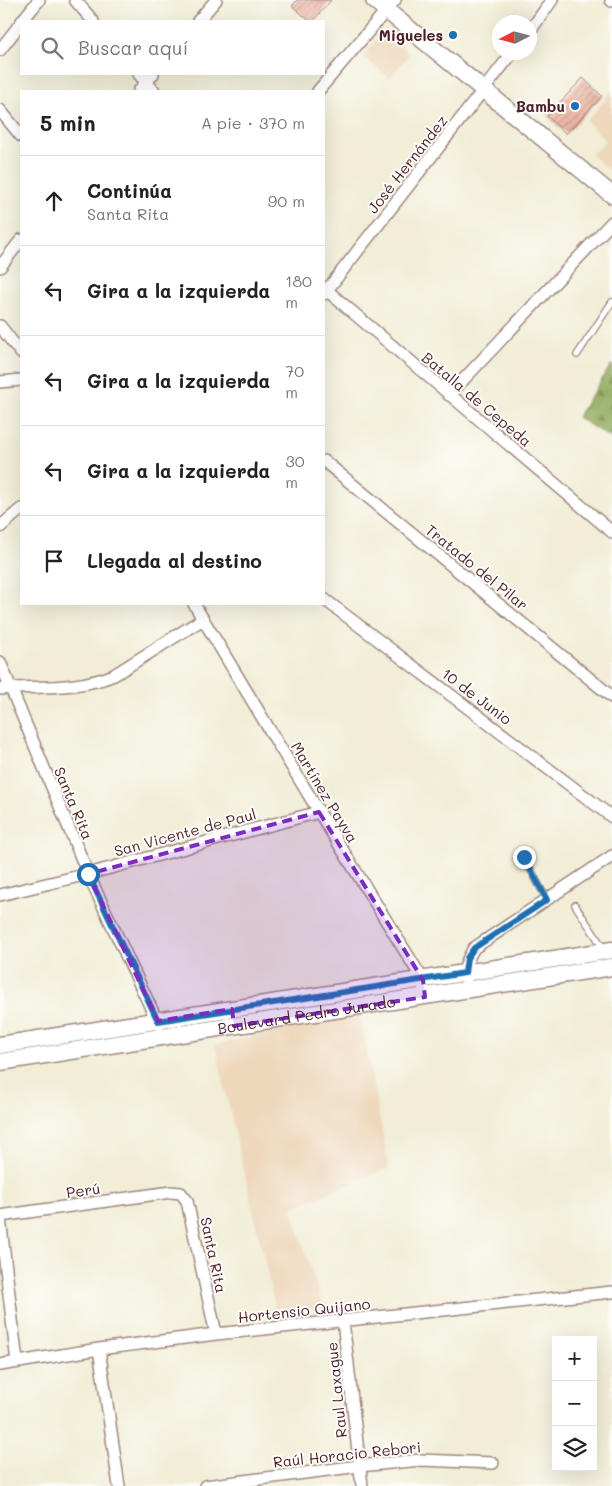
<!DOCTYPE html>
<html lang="es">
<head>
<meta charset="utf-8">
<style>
	body { margin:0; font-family:Mali,sans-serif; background:#f6f6f6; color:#222 }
	.controls { position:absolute; right:15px; bottom:15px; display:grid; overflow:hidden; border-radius:0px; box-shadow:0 5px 20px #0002 }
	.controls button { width:45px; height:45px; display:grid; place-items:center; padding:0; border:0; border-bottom:1px solid #e0e0e0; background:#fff; color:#222; font:25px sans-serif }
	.compass { position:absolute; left:492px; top:15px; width:45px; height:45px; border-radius:50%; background:#fff; box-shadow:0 5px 20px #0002; rotate:264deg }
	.stop { position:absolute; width:15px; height:15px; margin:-11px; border:4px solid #1f6fb2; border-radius:50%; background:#fff }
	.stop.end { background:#1f6fb2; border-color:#fff; box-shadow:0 1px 5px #0008 }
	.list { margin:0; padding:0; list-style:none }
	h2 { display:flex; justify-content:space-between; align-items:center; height:65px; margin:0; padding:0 20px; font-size:21px }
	h2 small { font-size:16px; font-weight:400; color:#767676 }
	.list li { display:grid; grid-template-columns:32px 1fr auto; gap:15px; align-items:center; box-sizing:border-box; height:90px; padding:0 20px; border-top:1px solid #e0e0e0 }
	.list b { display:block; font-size:19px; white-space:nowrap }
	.list p { margin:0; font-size:16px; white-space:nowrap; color:#767676 }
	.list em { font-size:16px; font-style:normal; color:#767676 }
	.icon { flex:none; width:28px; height:28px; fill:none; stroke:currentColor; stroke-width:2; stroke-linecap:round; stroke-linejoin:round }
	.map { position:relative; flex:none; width:612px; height:1486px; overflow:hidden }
	.search { position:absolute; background:#fff; box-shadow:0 5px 20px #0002; left:20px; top:20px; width:305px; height:55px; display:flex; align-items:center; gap:12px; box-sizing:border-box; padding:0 18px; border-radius:0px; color:#767676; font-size:19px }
	.panel { position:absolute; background:#fff; box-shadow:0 5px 20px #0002; left:20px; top:90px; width:305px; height:515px; border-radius:0px }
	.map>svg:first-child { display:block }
	.built { fill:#eed7bb }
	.forest { fill:url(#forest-firs); stroke:#6e6544 }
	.building { fill:url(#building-hatch) }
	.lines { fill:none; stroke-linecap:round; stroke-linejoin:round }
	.lane-casing { stroke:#9e8680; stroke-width:8 }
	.street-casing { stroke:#9e8680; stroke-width:14 }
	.secondary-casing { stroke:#9e8680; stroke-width:19 }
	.lane { stroke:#fff; stroke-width:5.5 }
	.street { stroke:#fff; stroke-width:11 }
	.secondary { stroke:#fff; stroke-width:16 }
	.route { stroke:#1f6fb2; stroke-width:6 }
	.marked { fill:#7b2cbf; fill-opacity:0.2; stroke:#7b2cbf; stroke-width:4; stroke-dasharray:10 6; stroke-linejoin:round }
	.poi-dot { fill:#1f6fb2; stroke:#fdfcf7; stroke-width:2 }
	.labels { text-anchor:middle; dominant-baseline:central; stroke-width:4; stroke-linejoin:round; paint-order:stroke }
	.poi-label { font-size:15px; font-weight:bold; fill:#4a1f2b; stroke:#fdfcf7; text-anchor:end }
	.street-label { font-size:15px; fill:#4a1f2b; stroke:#fdfcf7 }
</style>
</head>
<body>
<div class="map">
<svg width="612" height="1486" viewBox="0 0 612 1486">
	<defs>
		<pattern id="forest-firs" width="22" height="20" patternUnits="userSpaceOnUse" patternTransform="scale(1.25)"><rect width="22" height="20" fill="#91ab5d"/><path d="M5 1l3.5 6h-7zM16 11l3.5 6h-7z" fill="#788b4d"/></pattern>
		<pattern id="building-hatch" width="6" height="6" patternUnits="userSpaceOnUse" patternTransform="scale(1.25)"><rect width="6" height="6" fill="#ecb2a2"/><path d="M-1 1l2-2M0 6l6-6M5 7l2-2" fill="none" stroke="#c19084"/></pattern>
	</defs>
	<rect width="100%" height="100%" fill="#fdfcf7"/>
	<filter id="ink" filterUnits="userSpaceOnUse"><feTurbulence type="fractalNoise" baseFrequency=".02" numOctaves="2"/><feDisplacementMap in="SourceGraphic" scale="10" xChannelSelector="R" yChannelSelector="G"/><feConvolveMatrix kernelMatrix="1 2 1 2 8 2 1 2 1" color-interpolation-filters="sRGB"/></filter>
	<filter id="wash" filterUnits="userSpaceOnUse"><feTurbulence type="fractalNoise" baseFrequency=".0096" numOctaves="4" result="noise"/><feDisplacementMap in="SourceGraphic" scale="20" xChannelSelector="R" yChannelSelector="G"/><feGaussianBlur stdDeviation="1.12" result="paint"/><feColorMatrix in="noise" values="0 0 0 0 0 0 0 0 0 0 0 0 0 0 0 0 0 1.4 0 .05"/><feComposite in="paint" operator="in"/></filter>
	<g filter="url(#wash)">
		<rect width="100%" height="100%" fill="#f1edd6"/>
		<path class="built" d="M383,32L410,53L390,78L363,57Z
			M612,91V173L591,155L606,141L587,121Z
			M359,1011L389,1168L291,1208L324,1308L276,1311L215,1045Z"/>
		<path class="forest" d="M612,364V439L577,417Z"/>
		<g id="blocks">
			<path class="building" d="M297,0H331L313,21H310L292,6Z
				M583,78L602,96L566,134L547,116Z"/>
		</g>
	</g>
	<g filter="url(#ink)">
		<use href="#blocks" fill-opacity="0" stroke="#9e8680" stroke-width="1"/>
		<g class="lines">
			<g class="lane-casing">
				<path id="lane" d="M577,355L612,302
					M524,857L547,900
					M575,905L604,949"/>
			</g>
			<g class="street-casing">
				<path id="street" d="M75,0L93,21
					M611,0L612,1
					M22,21L39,0
					M198,21L216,0
					M530,31L552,0
					M0,50L21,23
					M139,74L154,91
					M139,91L153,74
					M318,91L395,0
					M0,110L21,136
					M0,267L21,240
					M324,288L612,532
					M324,294L513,52
					M0,326L21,353
					M0,382L21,380
					M449,395L612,222
					M324,461L612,697
					M0,527L21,509
					M324,599L612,817
					M194,604L319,812L423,980V986
					M0,662L88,874L159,1025
					M0,689C38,686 78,690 114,675L203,619
					M0,895L88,874L319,812
					M466,979C463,967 468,958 474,948L612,856
					M0,1216L171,1192L181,1193L187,1201L216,1334
					M0,1218L17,1362
					M343,1321L362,1486
					M99,1349L119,1486
					M0,1365L99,1349L216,1334L612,1292
					M205,1486L359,1466L421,1460L493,1463"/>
			</g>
			<g class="secondary-casing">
				<g id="secondary">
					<path d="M374,0L612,195"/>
					<path d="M0,1045L612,950"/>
					<path id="s1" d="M0,1062L612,967"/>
				</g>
			</g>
			<use href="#lane" class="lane"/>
			<use href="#street" class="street"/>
			<use href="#secondary" class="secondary"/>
		</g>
	</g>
	<g class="lines" filter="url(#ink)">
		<path class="route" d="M88,874L158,1021L465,973L467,958L474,948L547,900L524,857"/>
	</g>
	<path class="marked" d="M319,812L423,980L425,997L234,1026L232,1009L158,1021L88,874Z"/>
	<g class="poi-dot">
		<circle cx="453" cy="35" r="5"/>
		<circle cx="575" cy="106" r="5"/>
	</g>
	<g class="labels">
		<g class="poi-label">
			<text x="443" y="35">Migueles</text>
			<text x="565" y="106">Bambu</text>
		</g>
		<g class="street-label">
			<text transform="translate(407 164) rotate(-52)">José Hernández</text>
			<text transform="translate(477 399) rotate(40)">Batalla de Cepeda</text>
			<text transform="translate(477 567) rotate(39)">Tratado del Pilar</text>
			<text transform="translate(477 696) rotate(37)">10 de Junio</text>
			<text transform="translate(325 792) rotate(59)">Martínez Payva</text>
			<text transform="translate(74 803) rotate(67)">Santa Rita</text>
			<text transform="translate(185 832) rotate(-15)">San Vicente de Paul</text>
			<text stroke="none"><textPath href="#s1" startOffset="310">Boulevard Pedro Jurado</textPath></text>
			<text transform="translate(83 1190) rotate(-8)">Perú</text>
			<text transform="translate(214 1255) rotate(78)">Santa Rita</text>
			<text transform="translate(304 1310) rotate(-6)">Hortensio Quijano</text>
			<text transform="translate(336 1390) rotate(-96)">Raul Laxague</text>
			<text transform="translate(347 1454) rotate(-6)">Raúl Horacio Rebori</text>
		</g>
	</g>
</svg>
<div class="controls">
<button>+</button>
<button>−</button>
<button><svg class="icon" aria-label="layers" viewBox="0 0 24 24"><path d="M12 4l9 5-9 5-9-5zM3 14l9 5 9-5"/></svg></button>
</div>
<svg class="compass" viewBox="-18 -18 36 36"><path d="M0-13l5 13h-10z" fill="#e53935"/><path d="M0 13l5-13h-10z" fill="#767676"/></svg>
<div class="stop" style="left:88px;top:874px"></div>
<div class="stop end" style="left:524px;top:857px"></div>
<div class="search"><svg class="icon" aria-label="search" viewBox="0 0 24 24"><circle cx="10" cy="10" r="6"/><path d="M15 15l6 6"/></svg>Buscar aquí</div>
<section class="panel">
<h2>5 min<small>A pie · 370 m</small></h2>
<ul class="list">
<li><svg class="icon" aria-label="ahead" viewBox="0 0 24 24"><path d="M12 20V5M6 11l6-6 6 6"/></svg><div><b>Continúa</b><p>Santa Rita</p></div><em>90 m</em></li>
<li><svg class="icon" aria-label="left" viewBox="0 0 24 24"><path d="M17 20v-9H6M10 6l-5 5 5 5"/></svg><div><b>Gira a la izquierda</b></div><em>180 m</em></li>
<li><svg class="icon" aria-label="left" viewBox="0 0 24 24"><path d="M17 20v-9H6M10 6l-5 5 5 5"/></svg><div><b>Gira a la izquierda</b></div><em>70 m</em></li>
<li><svg class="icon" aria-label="left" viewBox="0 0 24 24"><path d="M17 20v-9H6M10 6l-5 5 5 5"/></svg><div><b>Gira a la izquierda</b></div><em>30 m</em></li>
<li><svg class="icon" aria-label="arrive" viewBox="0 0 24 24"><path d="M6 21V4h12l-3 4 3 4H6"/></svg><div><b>Llegada al destino</b></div></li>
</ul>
</section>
</div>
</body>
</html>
